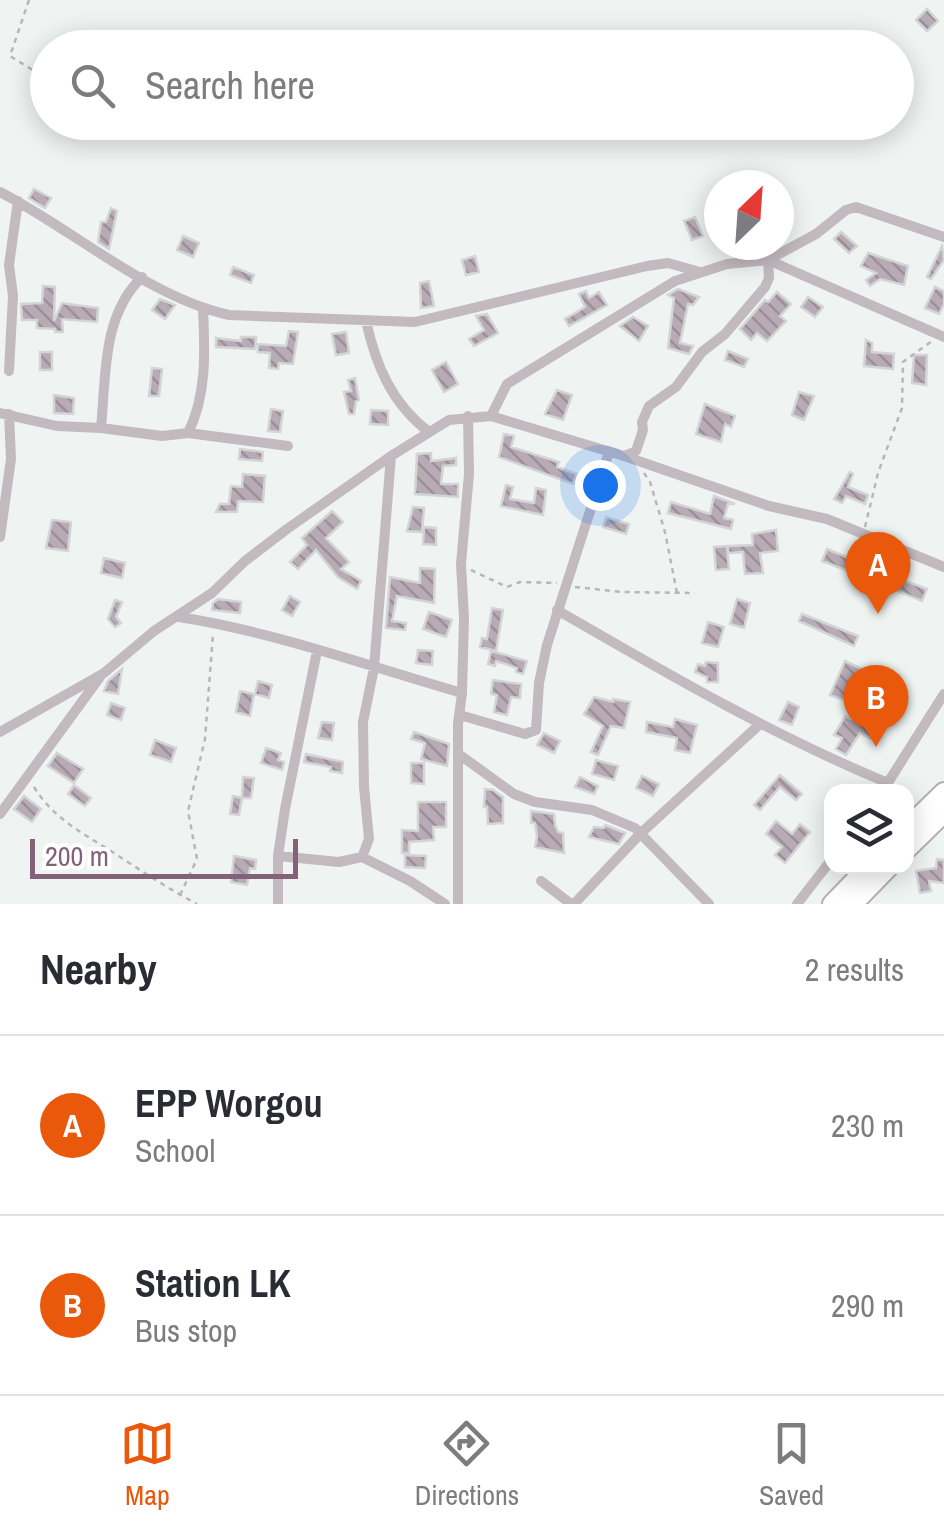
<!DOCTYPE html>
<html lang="en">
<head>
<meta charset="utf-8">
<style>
	body { margin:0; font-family:"Archivo Narrow",sans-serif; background:#f7f7f7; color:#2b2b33 }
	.controls { position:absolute; right:30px; bottom:30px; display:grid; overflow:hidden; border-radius:20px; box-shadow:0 5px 25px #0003 }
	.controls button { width:90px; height:90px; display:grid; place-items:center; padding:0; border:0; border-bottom:2px solid #e1e1e2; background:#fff; color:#2b2b33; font:50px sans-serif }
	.compass { position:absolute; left:704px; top:170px; width:90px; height:90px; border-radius:50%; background:#fff; box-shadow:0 5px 25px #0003; rotate:25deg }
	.scale { position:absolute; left:30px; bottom:25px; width:268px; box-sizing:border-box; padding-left:10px; border:5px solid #826179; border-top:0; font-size:28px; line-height:35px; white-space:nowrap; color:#826179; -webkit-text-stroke:8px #fff; paint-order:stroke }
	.you { position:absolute; left:600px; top:485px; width:35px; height:35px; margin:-25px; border:8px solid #fff; border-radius:50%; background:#1a73e8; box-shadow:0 0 0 15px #1a73e833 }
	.badge { display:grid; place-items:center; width:65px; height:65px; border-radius:50%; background:#ea580c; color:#fff; font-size:32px; font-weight:700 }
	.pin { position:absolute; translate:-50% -82px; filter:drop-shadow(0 2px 5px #0008) }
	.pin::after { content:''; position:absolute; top:52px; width:35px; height:30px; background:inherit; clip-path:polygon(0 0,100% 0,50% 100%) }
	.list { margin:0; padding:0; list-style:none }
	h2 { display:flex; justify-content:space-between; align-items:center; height:130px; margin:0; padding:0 40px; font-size:42px }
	h2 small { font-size:32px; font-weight:400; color:#7c7c81 }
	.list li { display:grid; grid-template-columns:65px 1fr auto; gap:30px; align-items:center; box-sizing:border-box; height:180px; padding:0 40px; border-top:2px solid #e1e1e2 }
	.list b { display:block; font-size:38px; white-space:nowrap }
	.list p { margin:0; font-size:32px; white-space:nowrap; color:#7c7c81 }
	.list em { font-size:32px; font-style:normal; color:#7c7c81 }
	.icon { flex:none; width:55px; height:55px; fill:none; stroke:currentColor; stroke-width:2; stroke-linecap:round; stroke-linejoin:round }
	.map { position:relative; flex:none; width:944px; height:904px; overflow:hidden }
	.search { position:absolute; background:#fff; box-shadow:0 5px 25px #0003; left:30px; right:30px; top:30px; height:110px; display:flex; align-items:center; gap:25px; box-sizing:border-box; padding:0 35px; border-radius:55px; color:#7c7c81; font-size:38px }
	.sheet { height:490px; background:#fff }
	nav { display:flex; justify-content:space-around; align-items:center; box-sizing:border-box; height:140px; border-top:2px solid #e1e1e2; background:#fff; font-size:28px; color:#7c7c81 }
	nav a { display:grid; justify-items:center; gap:5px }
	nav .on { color:#ea580c }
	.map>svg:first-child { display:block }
	.building { fill:url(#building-back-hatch); stroke:#d2d5d4; stroke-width:2.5 }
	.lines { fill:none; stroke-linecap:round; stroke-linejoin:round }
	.highway-casing { stroke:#b7afb5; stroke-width:22 }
	.path { stroke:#bbb4b9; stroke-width:2.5; stroke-dasharray:5 5; stroke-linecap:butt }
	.street { stroke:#c3bac0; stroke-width:10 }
	.highway { stroke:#fff; stroke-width:18 }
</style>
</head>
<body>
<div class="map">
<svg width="944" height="904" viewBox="0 0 944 904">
	<defs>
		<pattern id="building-back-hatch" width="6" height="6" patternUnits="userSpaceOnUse" patternTransform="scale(2.5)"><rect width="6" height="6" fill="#b8abb6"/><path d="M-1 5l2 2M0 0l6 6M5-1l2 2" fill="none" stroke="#9b8f99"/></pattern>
	</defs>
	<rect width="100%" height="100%" fill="#eff4f3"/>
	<path class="building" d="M927,9L938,21L927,31L916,20Z
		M34,189L51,198L45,208L29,198Z
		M111,208L117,211L109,249L98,242L101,222H106Z
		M695,217L703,236L692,240L684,221Z
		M841,232L857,246L849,253L834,239Z
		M183,236L199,243L193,257L177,250Z
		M942,246L944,260L931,279L927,277Z
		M868,253L908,266L904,285L880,279L870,286L866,280L876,273L861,266Z
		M475,256L479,272L466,275L462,260Z
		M233,267L254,275L251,283L230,275Z
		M429,281L434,306L421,308L420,283Z
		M43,286L55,287L54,321L62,303L98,308L97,322L62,319L63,332H55V329L37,328V320H22L21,304L42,303Z
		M935,287L944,291V304L939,314L925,308Z
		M678,289L699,297L693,305L688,304L680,343L693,346L689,354L668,348L674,298L668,295Z
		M586,291L589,298L599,292L607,305L569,326L565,319L585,307L579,294Z
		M777,292L791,304L780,316L786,321L767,341L757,333L751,340L740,329L765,300L768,302Z
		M808,297L823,307L815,317L801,307Z
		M160,299L175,305L165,319L152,310Z
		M487,314L498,333L474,346L469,339L484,330L476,316Z
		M633,317L648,326L639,341L620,326Z
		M289,331L298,332L293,364L279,363L278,369L269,368L270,353L258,352V344L286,346Z
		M346,332L349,353L336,355L332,334Z
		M241,337H256L255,349L216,347V338L241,341Z
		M866,340L872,343V352L894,354L893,369L864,366Z
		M728,351L748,359L744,367L725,360Z
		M40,352H52V370H40Z
		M914,355H927L926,385L912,383Z
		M446,362L458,384L444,392L432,370Z
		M152,368L162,369L159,396H149Z
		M355,378L359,400L356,401L354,414H349L344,392L351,391L348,380Z
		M557,390L572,395L563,420L545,414Z
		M799,392L814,396L804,420L792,415Z
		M54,395L74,398L73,414L54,413Z
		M705,404L735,416L731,427L725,424L721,442L696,434Z
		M271,409L283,411L280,432L268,431Z
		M371,410L388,411V425L370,424Z
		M504,434L514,436L511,447L559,462L557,467L577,474L573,484L499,457Z
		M240,449L263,452L262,461L239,459Z
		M431,453V461L456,458V465L443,466L441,484H458V497L415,494L417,454Z
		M850,472L853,474L848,487L868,495L865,504L846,496L842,503L834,499Z
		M243,474L265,476L263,502L238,501L237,512H216L220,504H229L231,486L242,487Z
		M506,485L513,487L510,499L534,503L536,488L546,490L543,515L501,506Z
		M714,496L735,504H728L724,518L733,520L731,529L668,513L671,502L710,514Z
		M413,507L424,508L422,532L407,531Z
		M332,511L343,522L326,538L349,562L341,569L361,581L357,589L338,577L316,550L298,569L290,562L307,545L302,538Z
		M606,517L629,524L626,534L603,527Z
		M52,520L71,522L68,551L46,548Z
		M424,527L436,528V545L423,544Z
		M776,530L778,551L760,553L763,573L745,574L743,552L728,553V546L753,545L752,534Z
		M727,546L729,569L716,570L714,547Z
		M827,549L866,565L861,576L822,561Z
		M104,558L125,563L122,578L101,573Z
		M420,568L435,569L434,603L397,596L392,621L406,623L405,630L386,628L390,577L420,583Z
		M879,571L927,589L922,601L875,582Z
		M290,596L300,602L292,616L282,610Z
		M218,599L241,602L240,613L212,610L213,603Z
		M737,599L750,603L744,628L730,624Z
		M115,600L122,602L116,617L121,623L115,627L108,619Z
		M492,608L503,610L496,651L480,647L482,638L487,639Z
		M429,612L452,620L446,637L423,629Z
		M802,614L858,636L854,646L799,621Z
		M708,622L724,627L718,647L702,643Z
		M418,650L433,651L432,665L416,663Z
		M491,651L527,661L523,674L516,672L517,668L496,661L495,666L488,664Z
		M845,661L864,670L860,683L865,686L857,705L830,695Z
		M706,662L718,663V682H707V677L695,672L698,664L705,666Z
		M122,669L118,694L104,691L108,681Z
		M493,680L521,684L520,698L511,697L507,715L494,712L497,695L491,694Z
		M258,681L272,685L269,698L255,694Z
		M240,691L254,694L250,716L236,712Z
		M594,697L613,702V699L630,702L624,728L611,726L598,755L591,752L603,726L584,714Z
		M788,702L799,707L792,725L779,720Z
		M111,703L125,708L121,720L107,715Z
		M845,716L880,731L876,741L860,733L846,755L836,749L842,738L834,735Z
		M675,719L697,725L690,753L675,750L677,738L646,732L647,722L673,727Z
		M322,722L334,723L332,740L318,738Z
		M414,732L449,744L447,766L421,759L425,743L411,739Z
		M544,733L560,741L554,753L537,745Z
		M155,740L176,748L171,762L150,755Z
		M266,748L281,753L278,760L284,762L282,770L261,763Z
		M57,753L83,769L74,783L48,766Z
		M306,754L343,762L342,773L330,771L331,767L304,762Z
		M596,760L618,766L614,780L592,774Z
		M411,763H424V784L411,783Z
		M780,775L802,794L796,800L780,787L760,810L754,805Z
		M642,776L659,784L653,796L636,788Z
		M243,777L254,778L251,798H242L239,815L230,814L233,796L242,798Z
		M580,777L598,786L594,794L575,787Z
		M74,785L91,798L85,806L68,794Z
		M485,789L493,790L503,797V823L488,824L487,807H484Z
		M24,796L41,809L32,822L14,809Z
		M418,802H446V827H433L434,840L409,842V853H402V830L418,831Z
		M531,811L554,814L555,825L558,832L563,833L564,853L535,847L537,837L535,823H531Z
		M776,821L792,834L800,824L810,832L785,863L775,855L782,847L766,834Z
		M605,825L625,833L619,844L589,837L594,827L604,828Z
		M405,855L426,856L425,868L405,867Z
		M234,856L256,860L255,869L250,868L247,885L231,882Z
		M937,859L944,860V883L929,881L931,891L920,893L916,871L936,868Z"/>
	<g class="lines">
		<g class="highway-casing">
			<path id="highway" d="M906,829L944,792
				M906,850L944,813
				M832,904L869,866
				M853,904L890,866"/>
		</g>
		<path class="path" d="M29,0L10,56L31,69H48
			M644,473L650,482L665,532L677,593
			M865,527L878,473L902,408L903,362L932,341
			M471,570L507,587L520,582L557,583
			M575,587L622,592L695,593
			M34,787C52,817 82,833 111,851C140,870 167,888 197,904
			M180,895L197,859L188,811L205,739L213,634"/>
		<path class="street" d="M0,192C74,230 148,297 229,315L415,322L647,266L668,263L700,272
			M366,321C376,366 392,404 429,432
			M9,371L13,296L9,265L18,201
			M0,413L57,426L101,428L162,436L188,433C207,395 205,351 203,309
			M491,416L624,456L769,506L827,519L944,567
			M101,428C106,376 102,315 142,277
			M188,433L288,446
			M624,456L636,451L643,430L642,422L649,406L676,387L702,352L725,334L765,287L769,278L768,260L944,337
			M0,537L11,459L9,414
			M557,610C666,673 772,735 888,783
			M179,617C275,632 368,666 462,693
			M460,715L525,734L536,730L539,683L547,645L609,452
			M0,732L104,673L154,631L212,593L245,561L287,529L391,456L449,420L491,416L507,384L675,281L727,264L768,260L816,234L846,210L856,207L944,237
			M460,755L514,794L535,802L592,810L635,828L709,904
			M882,792L944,694
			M0,814L100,677
			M278,856L339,862L362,857L410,881L445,904
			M362,857L369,839L364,787L363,722L374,668L391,456
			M541,881L571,904
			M278,904V856L285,809L317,651
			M458,904V724L462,693L464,618L461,564L469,474L468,416
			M574,904L641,833L759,725
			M797,904L832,859"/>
		<use href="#highway" class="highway"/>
	</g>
</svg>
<div class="controls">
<button><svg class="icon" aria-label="layers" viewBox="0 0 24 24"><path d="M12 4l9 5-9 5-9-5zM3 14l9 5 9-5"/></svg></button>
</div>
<svg class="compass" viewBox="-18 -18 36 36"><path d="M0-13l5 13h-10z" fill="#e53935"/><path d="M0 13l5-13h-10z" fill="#7c7c81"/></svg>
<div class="scale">200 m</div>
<div class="you"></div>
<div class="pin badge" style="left:878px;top:614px">A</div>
<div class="pin badge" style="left:876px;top:747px">B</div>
<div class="search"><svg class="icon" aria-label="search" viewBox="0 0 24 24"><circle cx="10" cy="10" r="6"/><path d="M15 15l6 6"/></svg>Search here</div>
</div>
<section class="sheet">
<h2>Nearby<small>2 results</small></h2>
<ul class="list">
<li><span class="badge">A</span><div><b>EPP Worgou</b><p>School</p></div><em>230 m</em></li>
<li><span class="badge">B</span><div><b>Station LK</b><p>Bus stop</p></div><em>290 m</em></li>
</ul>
</section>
<nav>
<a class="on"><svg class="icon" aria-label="map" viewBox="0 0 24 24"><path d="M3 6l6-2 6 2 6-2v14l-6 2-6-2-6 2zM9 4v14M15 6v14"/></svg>Map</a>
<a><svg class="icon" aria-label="directions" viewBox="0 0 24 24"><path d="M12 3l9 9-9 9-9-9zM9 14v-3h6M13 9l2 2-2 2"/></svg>Directions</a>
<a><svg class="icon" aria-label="saved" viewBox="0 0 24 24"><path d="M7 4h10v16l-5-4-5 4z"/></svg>Saved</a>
</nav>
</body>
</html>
